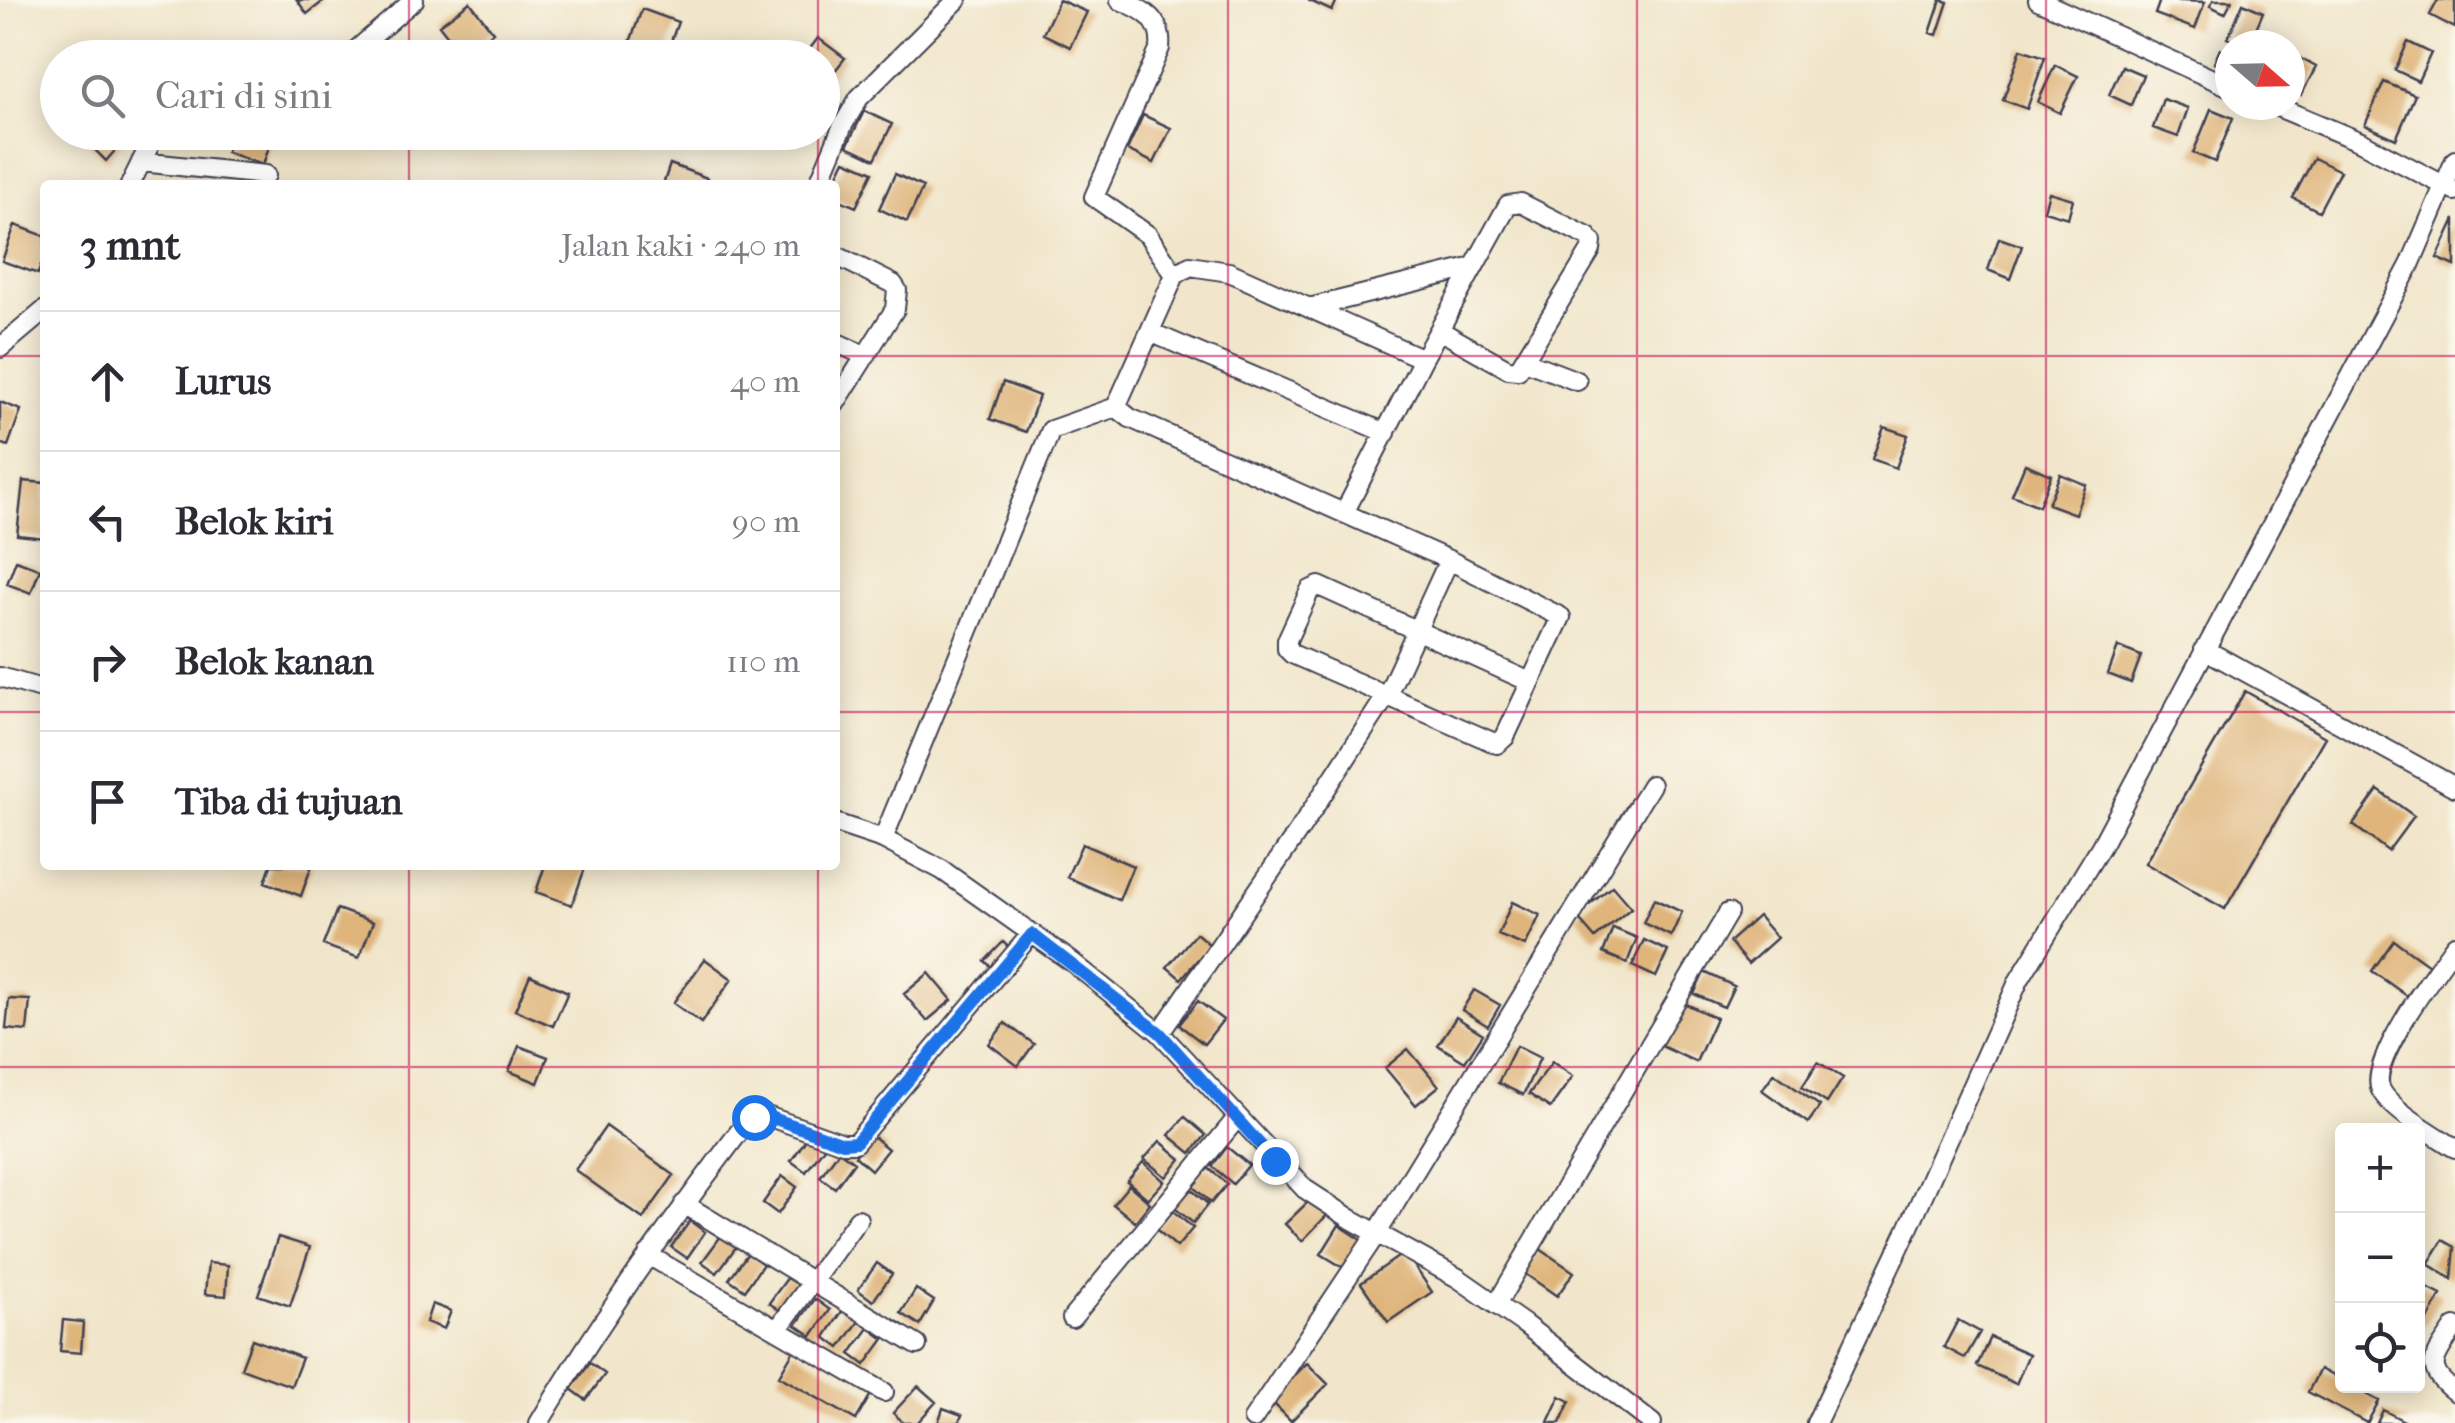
<!DOCTYPE html>
<html lang="id">
<head>
<meta charset="utf-8">
<style>
	body { margin:0; font-family:"IM FELL French Canon",serif; background:#f7f7f7; color:#2b2b33 }
	.controls { position:absolute; right:30px; bottom:30px; display:grid; overflow:hidden; border-radius:10px; box-shadow:0 5px 25px #0003 }
	.controls button { width:90px; height:90px; display:grid; place-items:center; padding:0; border:0; border-bottom:2px solid #e1e1e2; background:#fff; color:#2b2b33; font:50px sans-serif }
	.compass { position:absolute; left:2215px; top:30px; width:90px; height:90px; border-radius:50%; background:#fff; box-shadow:0 5px 25px #0003; rotate:110deg }
	.stop { position:absolute; width:30px; height:30px; margin:-22px; border:8px solid #1a73e8; border-radius:50%; background:#fff }
	.stop.end { background:#1a73e8; border-color:#fff; box-shadow:0 2px 10px #0008 }
	.list { margin:0; padding:0; list-style:none }
	h2 { display:flex; justify-content:space-between; align-items:center; height:130px; margin:0; padding:0 40px; font-size:42px }
	h2 small { font-size:32px; font-weight:400; color:#7c7c81 }
	.list li { display:grid; grid-template-columns:65px 1fr auto; gap:30px; align-items:center; box-sizing:border-box; height:140px; padding:0 40px; border-top:2px solid #e1e1e2 }
	.list b { display:block; font-size:38px; white-space:nowrap }
	.list em { font-size:32px; font-style:normal; color:#7c7c81 }
	.icon { flex:none; width:55px; height:55px; fill:none; stroke:currentColor; stroke-width:2; stroke-linecap:round; stroke-linejoin:round }
	.map { position:relative; flex:none; width:2455px; height:1423px; overflow:hidden }
	.search { position:absolute; background:#fff; box-shadow:0 5px 25px #0003; left:40px; top:40px; width:800px; height:110px; display:flex; align-items:center; gap:25px; box-sizing:border-box; padding:0 35px; border-radius:55px; color:#7c7c81; font-size:38px }
	.panel { position:absolute; background:#fff; box-shadow:0 5px 25px #0003; left:40px; top:180px; width:800px; height:690px; border-radius:10px }
	.map>svg:first-child { display:block }
	.building { fill:#dfb57c }
	.lines { fill:none; stroke-linecap:round; stroke-linejoin:round }
	.street-casing { stroke:#413f51; stroke-width:22 }
	.street { stroke:#fff; stroke-width:18 }
	.route { stroke:#1a73e8; stroke-width:12 }
	.grid { fill:none; stroke:#c2185b; stroke-width:2.5; stroke-opacity:0.55 }
</style>
</head>
<body>
<div class="map">
<svg width="2455" height="1423" viewBox="0 0 2455 1423">
	<rect width="100%" height="100%" fill="#fbf7ec"/>
	<filter id="ink" filterUnits="userSpaceOnUse"><feTurbulence type="fractalNoise" baseFrequency=".01" numOctaves="2"/><feDisplacementMap in="SourceGraphic" scale="20" xChannelSelector="R" yChannelSelector="G"/><feConvolveMatrix kernelMatrix="1 2 1 2 8 2 1 2 1" color-interpolation-filters="sRGB"/></filter>
	<filter id="wash" filterUnits="userSpaceOnUse"><feTurbulence type="fractalNoise" baseFrequency=".0048" numOctaves="4" result="noise"/><feDisplacementMap in="SourceGraphic" scale="40" xChannelSelector="R" yChannelSelector="G"/><feGaussianBlur stdDeviation="2.25" result="paint"/><feColorMatrix in="noise" values="0 0 0 0 0 0 0 0 0 0 0 0 0 0 0 0 0 1.4 0 .05"/><feComposite in="paint" operator="in"/></filter>
	<g filter="url(#wash)">
		<rect width="100%" height="100%" fill="#f1e6cb"/>
		<g id="blocks">
			<path class="building" d="M297,0H325L307,14Z
				M1059,0L1087,12L1070,47L1043,34Z
				M1308,0H1337L1332,11Z
				M1941,0L1948,2L1937,35L1930,33Z
				M2160,0L2205,2L2195,29L2155,14Z
				M2213,0H2232L2225,13L2210,6Z
				M2438,0H2455V28L2430,15Z
				M470,2L493,32L463,56L439,25Z
				M2243,3L2263,12L2249,45L2228,38Z
				M642,9L678,22L665,58L629,45Z
				M818,38L845,58L830,77L822,71V58H803Z
				M2408,42L2431,53L2418,81L2395,70Z
				M2021,49L2045,57L2027,109L2003,100Z
				M2220,49L2230,54V70L2214,63Z
				M2290,53L2316,67L2301,95L2290,89Z
				M2055,65L2078,76L2060,113L2038,102Z
				M2122,66L2143,75L2131,105L2109,95Z
				M2384,82L2415,95L2396,139L2365,125Z
				M2163,99L2188,108L2178,137L2153,128Z
				M2211,109L2233,118L2215,162L2193,153Z
				M864,111L892,124L875,159L847,146Z
				M1143,115L1171,128L1154,163L1127,150Z
				M77,132H131L106,161Z
				M234,132H274L263,165L226,152Z
				M347,132H385L384,144L346,141Z
				M2314,158L2340,171L2319,211L2293,198Z
				M845,160L873,172L856,207L835,198L833,185Z
				M670,164L707,178L704,185H663Z
				M895,174L923,187L907,222L879,209Z
				M2049,192L2073,199L2068,218L2044,211Z
				M2455,219V266L2437,258Z
				M15,225L45,236V254L38,274L2,261Z
				M1999,238L2022,246L2010,279L1988,270Z
				M1003,382L1039,396L1026,432L990,419Z
				M0,402L21,410L8,446L0,443Z
				M1884,427L1908,435L1896,468L1872,459Z
				M2025,464L2051,475L2039,506L2012,495Z
				M2060,474L2086,485L2075,514L2048,504Z
				M23,481L45,483V538L17,535Z
				M16,560L40,569L31,593L7,584Z
				M2118,647L2141,656L2131,683L2108,674Z
				M2245,691L2325,737L2225,909L2145,863Z
				M2378,790L2414,816L2388,851L2353,825Z
				M1082,844L1133,866L1119,900L1067,877Z
				M271,865H312L301,896L265,882Z
				M545,865H575L585,868L572,905L536,892Z
				M1612,886L1631,908L1595,938L1576,916Z
				M1654,899L1682,912L1671,936L1643,923Z
				M1512,902L1540,915L1525,946L1498,935Z
				M337,909L373,922L359,958L323,945Z
				M1758,916L1777,938L1748,964L1729,942Z
				M1613,928L1637,938L1627,963L1603,953Z
				M1196,933L1210,945L1181,979L1167,967Z
				M1644,940L1668,951L1656,977L1632,966Z
				M2394,940L2429,965L2407,996L2372,971Z
				M1003,942L1013,951L995,971L985,961Z
				M705,959L732,979L701,1023L673,1003Z
				M1704,972L1734,986L1724,1007L1694,994Z
				M929,973L952,1000L927,1021L904,994Z
				M530,975L568,992L553,1026L515,1010Z
				M1474,990L1500,1005L1488,1026L1462,1010Z
				M9,999L30,1000L27,1031L6,1029Z
				M1198,1001L1223,1020L1204,1044L1179,1025Z
				M1682,1002L1716,1018L1696,1062L1661,1046Z
				M1456,1017L1483,1034L1465,1062L1438,1045Z
				M1005,1023L1034,1044L1018,1066L989,1044Z
				M519,1046L548,1057L538,1083L509,1071Z
				M1516,1046L1540,1058L1523,1095L1498,1083Z
				M1408,1049L1439,1086L1416,1105L1385,1068Z
				M1552,1062L1573,1076L1550,1108L1529,1094Z
				M1818,1062L1843,1078L1827,1103L1802,1087Z
				M1774,1073L1820,1106L1808,1123L1762,1090Z
				M1185,1117L1206,1135L1191,1153L1169,1135Z
				M606,1126L674,1175L643,1219L575,1170Z
				M809,1135L825,1146L806,1172L791,1161Z
				M871,1135L888,1149L871,1170L855,1156Z
				M1160,1141L1181,1159L1166,1177L1144,1159Z
				M1227,1147L1249,1165L1233,1184L1212,1166Z
				M839,1151L854,1162L835,1188L820,1177Z
				M1143,1162L1164,1181L1148,1199L1127,1181Z
				M1206,1166L1227,1184L1211,1203L1190,1184Z
				M782,1176L797,1187L778,1214L763,1203Z
				M1129,1185L1150,1203L1135,1222L1113,1204Z
				M1187,1186L1208,1204L1193,1223L1171,1205Z
				M1312,1198L1328,1214L1302,1241L1285,1224Z
				M1172,1210L1193,1228L1177,1247L1156,1229Z
				M690,1221L705,1232L687,1258L671,1247Z
				M1339,1225L1362,1240L1344,1268L1321,1254Z
				M721,1236L736,1247L717,1273L702,1262Z
				M278,1237L310,1247L290,1306L258,1295Z
				M2443,1240L2455,1247L2452,1279L2428,1264Z
				M1540,1249L1574,1272L1557,1296L1524,1273Z
				M1405,1252L1432,1292L1388,1322L1361,1283Z
				M748,1253L763,1264L745,1290L729,1279Z
				M208,1263L228,1265L226,1296L205,1294Z
				M877,1263L892,1274L873,1301L858,1290Z
				M788,1277L803,1288L785,1314L769,1303Z
				M2418,1283L2441,1295L2425,1326L2418,1323Z
				M916,1289L934,1301L920,1325L901,1313Z
				M815,1299L830,1310L812,1336L796,1325Z
				M432,1304L451,1311L444,1329L426,1322Z
				M843,1310L859,1321L840,1348L825,1337Z
				M63,1320L83,1322L81,1353L60,1351Z
				M1958,1320L1980,1332L1965,1358L1944,1347Z
				M869,1328L884,1339L865,1365L850,1354Z
				M1990,1337L2029,1354L2016,1384L1977,1366Z
				M252,1339L302,1358L291,1386L241,1368Z
				M794,1350L871,1394L856,1420L779,1376Z
				M590,1363L605,1374L586,1400L571,1389Z
				M1307,1363L1328,1384L1291,1421L1270,1400Z
				M2320,1369L2342,1381V1386H2350L2379,1401L2367,1423L2308,1392Z
				M918,1386L936,1402L917,1423H903L893,1413Z
				M1560,1396L1570,1401L1560,1423H1551L1548,1422Z
				M943,1408L962,1415L959,1423H938Z
				M2383,1410L2408,1423H2377Z"/>
		</g>
	</g>
	<g filter="url(#ink)">
		<use href="#blocks" fill-opacity="0" stroke="#413f51" stroke-width="2.5"/>
		<g class="lines">
			<g class="street-casing">
				<path id="street" d="M2038,0L2230,87
					M347,58L414,0
					M2273,105L2361,142L2455,191
					M141,162L266,175
					M130,185L156,132
					M818,185L843,125L859,98L957,0
					M835,255L893,284L897,290L895,309L835,404
					M1175,275L1190,266L1229,272L1423,359
					M1309,308L1474,267
					M1150,332L1386,433
					M835,342L866,356
					M0,348L45,310
					M1525,361L1577,381
					M1116,407L1130,418L1449,560L1561,617L1505,737L1497,744L1292,654L1287,649V640L1310,590L1319,586L1530,682
					M1344,513L1423,359L1508,205L1521,203L1588,237L1592,242L1591,250L1518,370L1508,369L1439,330
					M2204,649L2455,787
					M0,677L45,690
					M835,823L883,839L942,870L1072,962L1160,1033L1305,1189L1351,1219L1458,1278L1524,1324L1652,1423
					M883,839L1051,430L1116,407L1175,275L1148,235L1094,197L1160,48C1163,20 1143,9 1120,0
					M2455,945C2437,970 2367,1063 2381,1090C2391,1110 2435,1135 2455,1148
					M1160,1033L1300,829L1387,695L1449,560
					M684,1204L917,1345
					M648,1255L884,1392
					M1496,1305L1728,913
					M1072,1318L1237,1118
					M2455,1327C2436,1356 2421,1367 2455,1392
					M777,1330L858,1219
					M1253,1419L1377,1233L1651,785
					M539,1423C602,1317 674,1217 749,1119L767,1116L843,1143H855L1032,933
					M1816,1423L1908,1229L2019,980L2101,846L2410,265L2455,160"/>
			</g>
			<use href="#street" class="street"/>
		</g>
	</g>
	<g class="lines" filter="url(#ink)">
		<path class="route" d="M754,1117L767,1116L843,1143L856,1142L1032,934L1160,1033L1275,1161"/>
	</g>
	<path class="grid" d="M409,0V58M818,0V58M1228,0V1423M1637,0V1423M2046,0V1423M409,132V185M818,132V185M0,356H45M835,356H2455M0,712H45M835,712H2455M409,865V1423M818,865V1423M0,1067H2455"/>
</svg>
<div class="controls">
<button>+</button>
<button>−</button>
<button><svg class="icon" aria-label="locate" viewBox="0 0 24 24"><circle cx="12" cy="12" r="6"/><path d="M12 2v4M12 18v4M2 12h4M18 12h4"/></svg></button>
</div>
<svg class="compass" viewBox="-18 -18 36 36"><path d="M0-13l5 13h-10z" fill="#e53935"/><path d="M0 13l5-13h-10z" fill="#7c7c81"/></svg>
<div class="stop" style="left:754px;top:1117px"></div>
<div class="stop end" style="left:1275px;top:1161px"></div>
<div class="search"><svg class="icon" aria-label="search" viewBox="0 0 24 24"><circle cx="10" cy="10" r="6"/><path d="M15 15l6 6"/></svg>Cari di sini</div>
<section class="panel">
<h2>3 mnt<small>Jalan kaki · 240 m</small></h2>
<ul class="list">
<li><svg class="icon" aria-label="ahead" viewBox="0 0 24 24"><path d="M12 20V5M6 11l6-6 6 6"/></svg><div><b>Lurus</b></div><em>40 m</em></li>
<li><svg class="icon" aria-label="left" viewBox="0 0 24 24"><path d="M17 20v-9H6M10 6l-5 5 5 5"/></svg><div><b>Belok kiri</b></div><em>90 m</em></li>
<li><svg class="icon" aria-label="right" viewBox="0 0 24 24"><path d="M7 20v-9h11M14 6l5 5-5 5"/></svg><div><b>Belok kanan</b></div><em>110 m</em></li>
<li><svg class="icon" aria-label="arrive" viewBox="0 0 24 24"><path d="M6 21V4h12l-3 4 3 4H6"/></svg><div><b>Tiba di tujuan</b></div></li>
</ul>
</section>
</div>
</body>
</html>
